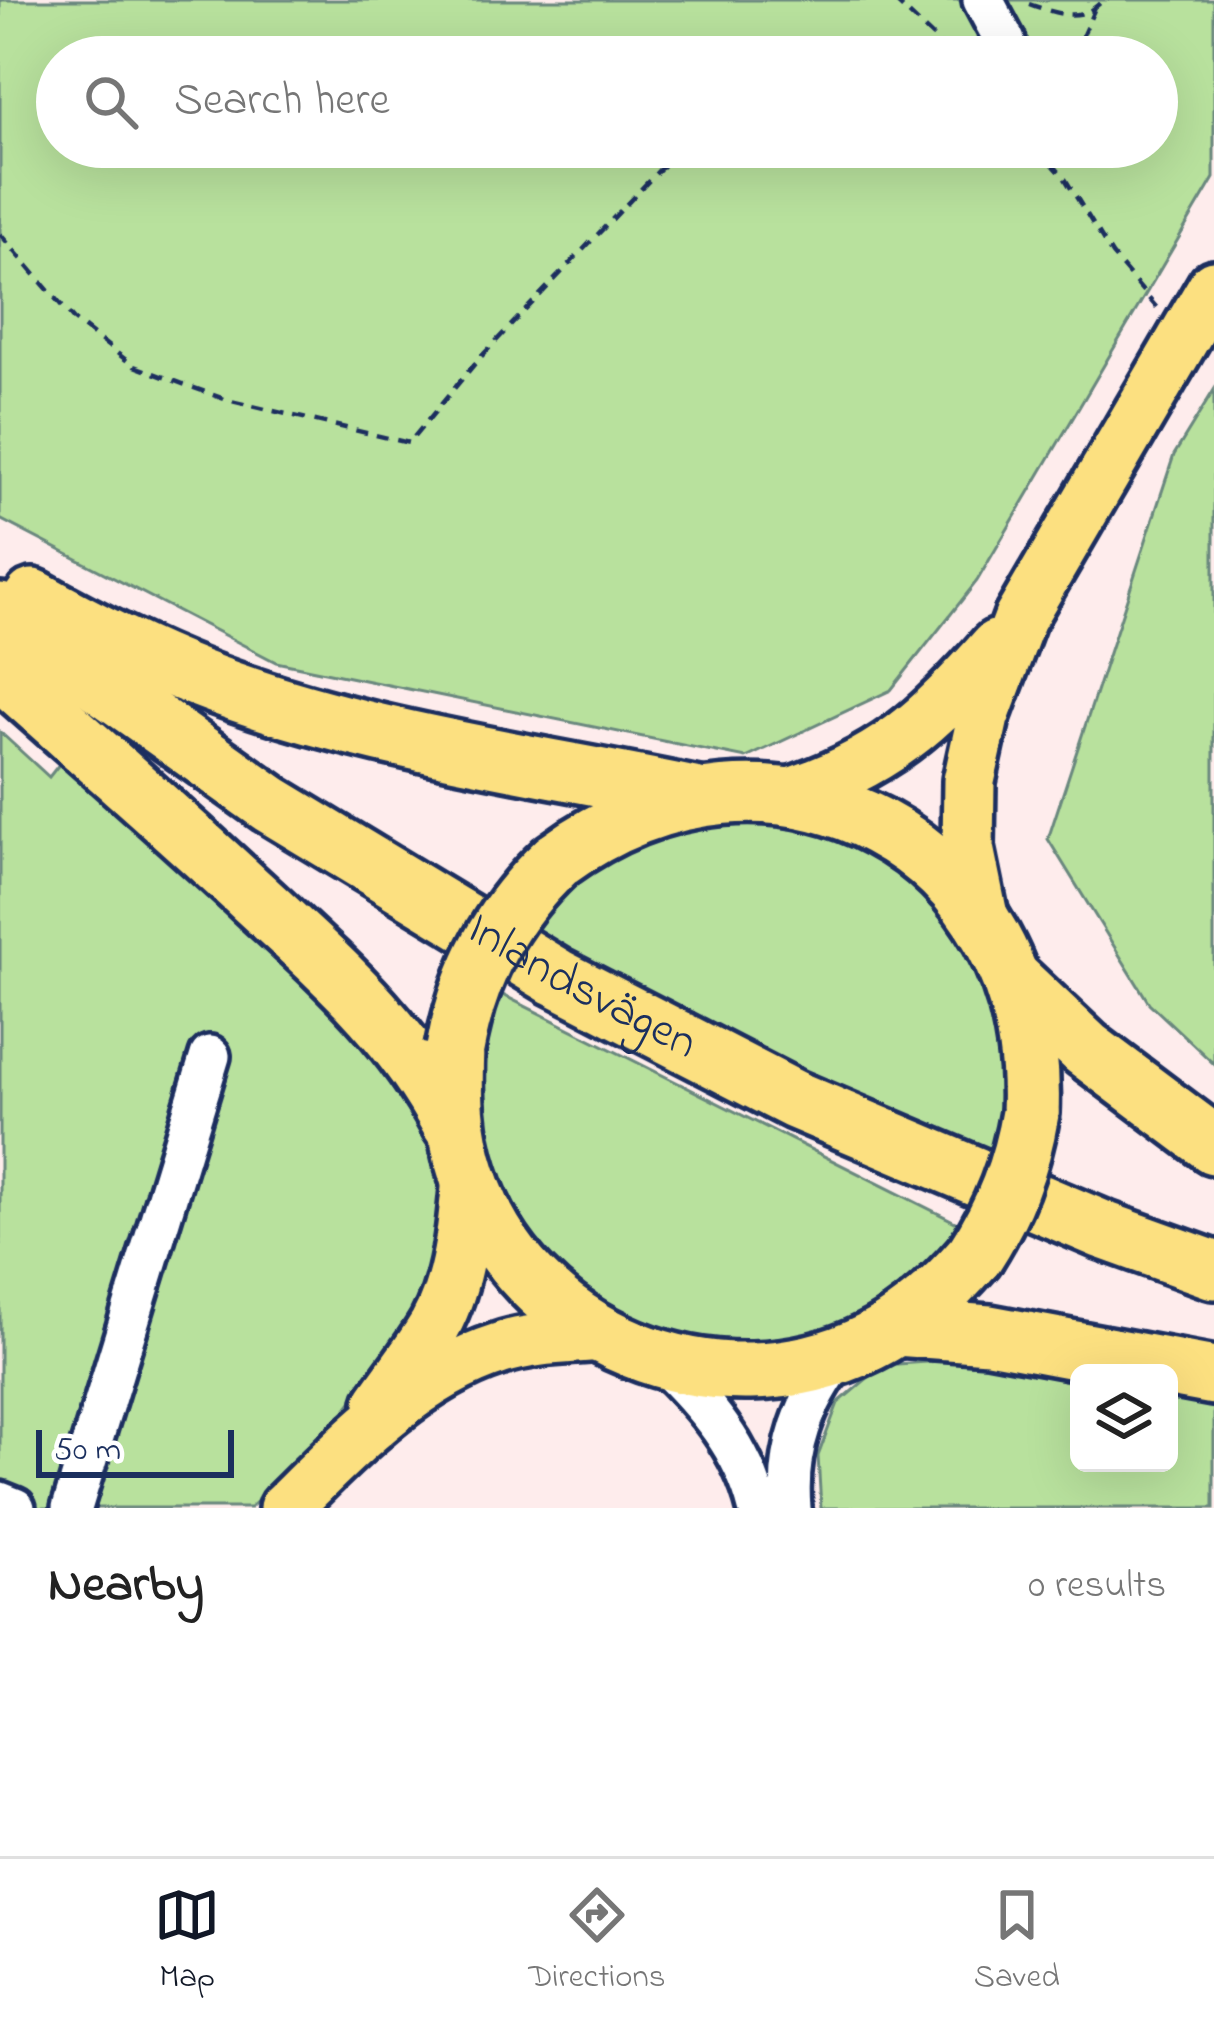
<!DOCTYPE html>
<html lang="en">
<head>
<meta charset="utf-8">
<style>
	body { margin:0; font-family:"Indie Flower",sans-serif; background:#f2f2f2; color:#222 }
	.controls { position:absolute; right:36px; bottom:36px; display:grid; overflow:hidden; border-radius:18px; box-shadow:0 12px 48px #0002 }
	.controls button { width:108px; height:108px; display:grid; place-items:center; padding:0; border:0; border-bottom:3px solid #e0e0e0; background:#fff; color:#222; font:60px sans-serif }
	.scale { position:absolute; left:36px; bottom:30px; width:198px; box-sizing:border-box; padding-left:12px; border:6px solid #1b2f5e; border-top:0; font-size:33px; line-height:42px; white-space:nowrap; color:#1b2f5e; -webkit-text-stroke:9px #fff; paint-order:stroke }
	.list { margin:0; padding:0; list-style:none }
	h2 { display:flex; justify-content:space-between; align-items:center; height:156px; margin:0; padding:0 48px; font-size:51px }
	h2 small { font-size:39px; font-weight:400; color:#767676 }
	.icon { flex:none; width:66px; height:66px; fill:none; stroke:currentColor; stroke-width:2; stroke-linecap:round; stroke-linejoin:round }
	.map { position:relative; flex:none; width:1214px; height:1508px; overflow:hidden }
	.search { position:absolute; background:#fff; box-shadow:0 12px 48px #0002; left:36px; right:36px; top:36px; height:132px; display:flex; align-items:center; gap:30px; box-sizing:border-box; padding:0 42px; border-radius:66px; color:#767676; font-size:45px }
	.sheet { height:348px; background:#fff }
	nav { display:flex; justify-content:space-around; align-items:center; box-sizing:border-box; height:168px; border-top:3px solid #e0e0e0; background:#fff; font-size:33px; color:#767676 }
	nav a { display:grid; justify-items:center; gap:6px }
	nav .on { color:#111827 }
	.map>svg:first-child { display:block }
	.green { fill:#b8e19d; stroke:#6a887e; stroke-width:3; fill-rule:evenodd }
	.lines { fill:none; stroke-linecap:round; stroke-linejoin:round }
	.minor-casing { stroke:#1b2f5e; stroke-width:48 }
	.major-casing { stroke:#1b2f5e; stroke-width:60 }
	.highway-casing { stroke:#1b2f5e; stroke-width:66 }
	.path { stroke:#1b2f5e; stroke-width:4.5; stroke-dasharray:12 9; stroke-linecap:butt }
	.minor { stroke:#fff; stroke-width:39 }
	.major { stroke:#fce080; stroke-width:51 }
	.highway { stroke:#fce080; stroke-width:57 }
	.highway-bridge-casing { stroke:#1b2f5e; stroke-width:66; stroke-linecap:butt }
	.highway-bridge { stroke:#fce080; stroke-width:57 }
	.labels { text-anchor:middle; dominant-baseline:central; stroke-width:10; stroke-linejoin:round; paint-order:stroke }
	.street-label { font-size:48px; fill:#1b2f5e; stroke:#fff }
</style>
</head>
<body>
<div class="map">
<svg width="1214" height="1508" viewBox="0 0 1214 1508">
	<rect width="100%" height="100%" fill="#feecec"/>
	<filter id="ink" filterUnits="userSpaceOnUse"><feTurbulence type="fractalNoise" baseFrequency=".00833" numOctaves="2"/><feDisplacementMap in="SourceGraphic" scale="24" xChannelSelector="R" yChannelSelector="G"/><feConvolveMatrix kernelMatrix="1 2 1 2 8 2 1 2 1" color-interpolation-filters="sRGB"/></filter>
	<g filter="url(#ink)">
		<path class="green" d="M0,0H1214V178L977,581L891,690L746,758L276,662L0,519ZM57,57H1157V147H57Z
			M1214,390V1064L1149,1003L1048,839L1174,455Z
			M0,732L49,777L64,758L363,1013L449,1166L433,1298L327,1434L250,1508H0Z
			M680,817L842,830L943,900L1003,1007L1000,1170L513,932L539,899Z
			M485,986L971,1230L881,1319L719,1357L564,1294L475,1153Z
			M984,1358L1079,1377V1463H1169V1396L1214,1405V1508H821L818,1456L838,1403L883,1365Z"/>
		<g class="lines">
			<g class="minor-casing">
				<path id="minor" d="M983,0L1005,41
					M661,1361C705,1404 743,1447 758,1508
					M0,1502L15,1508
					M72,1508L210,1056
					M791,1508C786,1449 804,1402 840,1355"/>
			</g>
			<g class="major-casing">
				<path id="major" d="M784,796C882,765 930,722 996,646
					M983,921L968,848L969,781L983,717L1020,618L1214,286
					M381,1403C399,1377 419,1352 435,1325C459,1282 464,1225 468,1177
					M285,1508C347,1447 414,1376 499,1349C531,1338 568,1338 601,1335"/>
			</g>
			<g class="highway-casing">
				<g id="highway">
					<path d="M33,598C86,628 141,656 198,678C356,740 532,762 698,797"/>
					<path id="s1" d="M0,612L270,804L556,977L795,1100L1103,1230L1214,1270"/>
					<path d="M0,670C85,746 170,820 253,897C333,971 399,1026 451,1124"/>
					<path d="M556,861C773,702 1042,844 1030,1113"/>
					<path d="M1013,980L1086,1049L1214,1145"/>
					<path d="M455,1049C453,1092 454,1133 468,1175C520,1339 718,1418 870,1342C912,1321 945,1290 975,1255"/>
					<path d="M897,1327L989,1334L1214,1376"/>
				</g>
			</g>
			<path class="path" d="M894,0L954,57
				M1029,4C1055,13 1082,24 1103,0
				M1073,57L1094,10
				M1037,147L1064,177L1112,255L1157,308
				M0,234L74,320L134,366L227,400L409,443L477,361L681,147"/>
			<use href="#minor" class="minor"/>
			<use href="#major" class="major"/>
			<use href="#highway" class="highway"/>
			<g class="highway-bridge-casing">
				<path id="highway-bridge" d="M455,1049C469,972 500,914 556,861
					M975,1255C1004,1210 1021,1166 1030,1113"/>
			</g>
			<use href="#highway-bridge" class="highway-bridge"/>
		</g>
	</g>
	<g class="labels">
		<g class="street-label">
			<text stroke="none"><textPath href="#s1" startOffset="693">Inlandsvägen</textPath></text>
		</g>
	</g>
</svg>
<div class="controls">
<button><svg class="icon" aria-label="layers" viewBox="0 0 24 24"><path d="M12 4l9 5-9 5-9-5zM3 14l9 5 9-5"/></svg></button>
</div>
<div class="scale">50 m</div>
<div class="search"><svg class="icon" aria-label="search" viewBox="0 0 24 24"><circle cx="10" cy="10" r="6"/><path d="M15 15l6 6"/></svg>Search here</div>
</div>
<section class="sheet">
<h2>Nearby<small>0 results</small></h2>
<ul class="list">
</ul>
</section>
<nav>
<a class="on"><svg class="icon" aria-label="map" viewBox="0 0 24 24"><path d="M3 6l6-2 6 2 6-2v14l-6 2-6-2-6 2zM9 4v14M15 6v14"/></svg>Map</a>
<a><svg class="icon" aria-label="directions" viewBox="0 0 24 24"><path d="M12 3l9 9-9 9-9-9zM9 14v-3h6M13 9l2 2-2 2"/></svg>Directions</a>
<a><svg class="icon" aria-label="saved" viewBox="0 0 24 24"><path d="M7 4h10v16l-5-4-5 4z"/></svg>Saved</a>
</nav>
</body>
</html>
